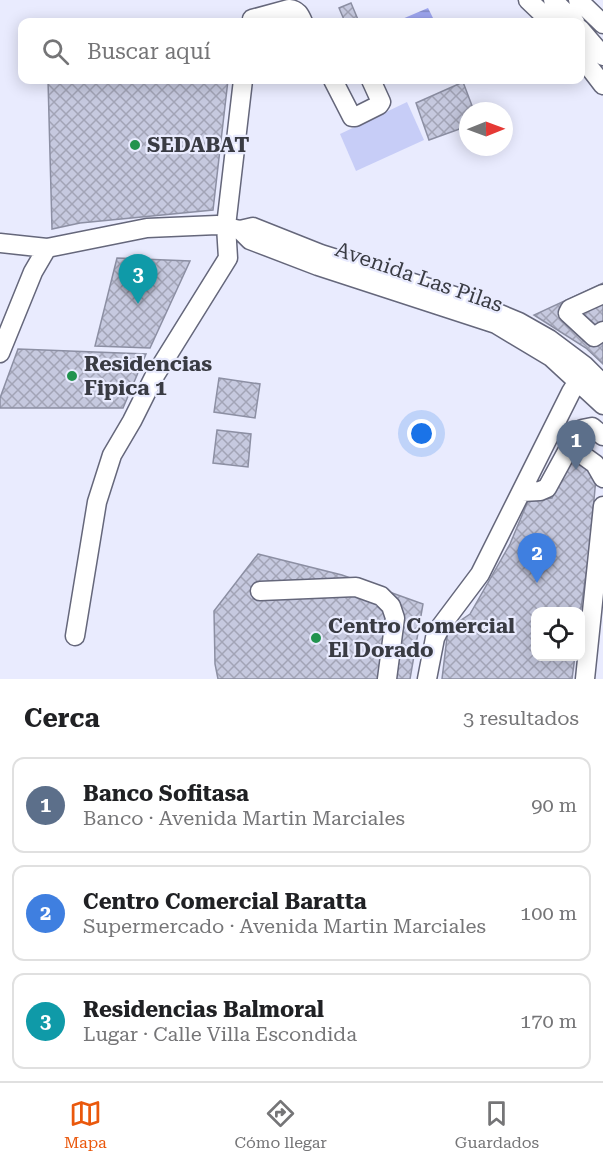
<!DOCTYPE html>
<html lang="es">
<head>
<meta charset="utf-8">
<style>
	body { margin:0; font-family:"Roboto Serif",serif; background:#f2f2f2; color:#202124 }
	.controls { position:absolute; right:18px; bottom:18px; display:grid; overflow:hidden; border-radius:12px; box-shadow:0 3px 15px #0003 }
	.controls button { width:54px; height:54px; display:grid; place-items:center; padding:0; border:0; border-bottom:2px solid #e0e0e0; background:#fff; color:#202124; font:30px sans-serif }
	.compass { position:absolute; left:459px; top:102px; width:54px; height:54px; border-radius:50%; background:#fff; box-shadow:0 3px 15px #0003; rotate:89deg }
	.you { position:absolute; left:422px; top:434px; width:21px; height:21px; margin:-15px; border:4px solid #fff; border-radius:50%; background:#1a73e8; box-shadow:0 0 0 9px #1a73e833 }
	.badge { display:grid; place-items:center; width:39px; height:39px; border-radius:50%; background:#ea580c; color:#fff; font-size:20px; font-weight:700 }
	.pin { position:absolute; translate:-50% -50px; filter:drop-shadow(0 2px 3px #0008) }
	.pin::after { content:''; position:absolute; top:32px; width:21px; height:18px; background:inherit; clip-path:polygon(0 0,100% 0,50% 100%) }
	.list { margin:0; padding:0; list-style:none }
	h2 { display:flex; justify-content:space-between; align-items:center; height:78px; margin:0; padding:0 24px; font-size:26px }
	h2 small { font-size:20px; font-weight:400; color:#757577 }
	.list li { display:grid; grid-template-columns:39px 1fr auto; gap:18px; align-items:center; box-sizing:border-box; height:96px; margin:0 12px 12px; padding:0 12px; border:2px solid #e0e0e0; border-radius:12px }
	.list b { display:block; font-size:22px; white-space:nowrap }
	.list p { margin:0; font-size:20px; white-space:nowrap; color:#757577 }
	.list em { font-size:20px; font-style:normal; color:#757577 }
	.icon { flex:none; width:33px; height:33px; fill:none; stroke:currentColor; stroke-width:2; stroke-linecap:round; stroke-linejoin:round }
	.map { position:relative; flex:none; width:603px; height:679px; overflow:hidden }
	.search { position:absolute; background:#fff; box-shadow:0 3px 15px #0003; left:18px; right:18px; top:18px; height:66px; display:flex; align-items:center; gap:15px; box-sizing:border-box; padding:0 21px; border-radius:12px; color:#757577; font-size:22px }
	.sheet { height:402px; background:#fff }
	nav { display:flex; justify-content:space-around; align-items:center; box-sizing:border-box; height:84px; border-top:2px solid #e0e0e0; background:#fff; font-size:16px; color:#757577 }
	nav a { display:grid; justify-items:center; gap:3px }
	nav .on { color:#ea580c }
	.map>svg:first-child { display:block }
	.pitch { fill:#c7cdf7 }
	.water { fill:url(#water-rules) }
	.building { fill:url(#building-cross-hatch); stroke:#8c8fa3; stroke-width:1.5 }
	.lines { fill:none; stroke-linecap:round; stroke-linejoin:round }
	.minor-casing { stroke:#65677b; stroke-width:21 }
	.minor { stroke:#fff; stroke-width:18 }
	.poi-dot { fill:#21934e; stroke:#e9ebfe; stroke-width:2 }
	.labels { text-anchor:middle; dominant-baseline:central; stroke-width:4.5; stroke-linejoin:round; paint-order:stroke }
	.poi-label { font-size:21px; font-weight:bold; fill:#393b43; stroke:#e9ebfe; text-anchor:start }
	.street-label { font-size:21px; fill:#393b43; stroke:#e9ebfe }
</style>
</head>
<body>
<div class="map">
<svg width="603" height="679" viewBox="0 0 603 679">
	<defs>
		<pattern id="water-rules" width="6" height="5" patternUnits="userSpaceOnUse" patternTransform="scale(1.5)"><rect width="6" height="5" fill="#9da5ef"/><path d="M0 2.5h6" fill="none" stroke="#8188c3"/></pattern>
		<pattern id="building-cross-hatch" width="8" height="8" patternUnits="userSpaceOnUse" patternTransform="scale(1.5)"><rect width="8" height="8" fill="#c6c9df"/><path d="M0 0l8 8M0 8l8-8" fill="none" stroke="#a2a4b6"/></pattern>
	</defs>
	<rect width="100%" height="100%" fill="#e9ebfe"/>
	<path class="pitch" d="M407,102L424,140L356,171L340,134Z"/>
	<path class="water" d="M428,8L435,22H395Z"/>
	<path class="building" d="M351,3L359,22H345L339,8Z
		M48,80H228L213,210L80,223L52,229Z
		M463,82L474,111H468V126L429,140L416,103Z
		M117,258L190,261L150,348L95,346Z
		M603,283V364L586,348L534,315Z
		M18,349L146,354L123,408H0V398Z
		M219,378L260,384L255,418L214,412Z
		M217,430L251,434L248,467L213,463Z
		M580,461L596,478L589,554L580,615V612H536V656H575L572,679H442L448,629L470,614L510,544L528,501L552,498L567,462Z
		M258,554L342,575L423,604L410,679H218L215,664L214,611Z"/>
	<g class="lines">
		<g class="minor-casing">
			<path id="minor" d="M528,0L551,22
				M553,0L575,22
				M578,0L603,24
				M252,19L289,9C298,10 300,15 303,22
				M580,29L603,56
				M580,55L603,85
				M333,80L352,117H355L379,105L381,102L371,80
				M240,230L250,240L318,266L496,324L551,357L603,405
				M0,243L47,248L147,228L217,225L240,230L253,227L321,254L464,299L519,322L549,339L585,366L603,384
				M603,294L570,309L568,313L594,337L603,331
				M0,353L33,272L47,248
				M570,446L595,464L603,478
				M522,492L540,491L547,488L576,435L582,429L592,427L603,436
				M260,591L356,587L381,596L391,606L395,618L387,679
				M75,636L97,502L112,455L132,421L154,377L228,258L226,226L243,80
				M427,679L435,638L441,626L480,574L571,392L584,372
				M585,679L603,506"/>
		</g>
		<use href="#minor" class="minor"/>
	</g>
	<g class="poi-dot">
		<circle cx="135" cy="145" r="6"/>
		<circle cx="72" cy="376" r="6"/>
		<circle cx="316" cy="638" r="6"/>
	</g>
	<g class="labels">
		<g class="poi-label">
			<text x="147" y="145">SEDABAT</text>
			<text x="84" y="364">Residencias<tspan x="84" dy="24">Fipica 1</tspan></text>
			<text x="328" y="626">Centro Comercial<tspan x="328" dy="24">El Dorado</tspan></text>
		</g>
		<g class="street-label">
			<text transform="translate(419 277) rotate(19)">Avenida Las Pilas</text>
		</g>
	</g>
</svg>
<div class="controls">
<button><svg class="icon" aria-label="locate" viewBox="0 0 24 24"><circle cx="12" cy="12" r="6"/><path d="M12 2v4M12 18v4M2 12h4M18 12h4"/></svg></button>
</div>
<svg class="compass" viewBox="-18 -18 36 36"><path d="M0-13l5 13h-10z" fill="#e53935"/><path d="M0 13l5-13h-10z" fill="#757577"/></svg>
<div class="you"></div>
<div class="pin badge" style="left:576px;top:470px;background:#5c6f8a">1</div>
<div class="pin badge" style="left:537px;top:583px;background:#3f7fe0">2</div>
<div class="pin badge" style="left:138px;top:304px;background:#0f9aa8">3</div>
<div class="search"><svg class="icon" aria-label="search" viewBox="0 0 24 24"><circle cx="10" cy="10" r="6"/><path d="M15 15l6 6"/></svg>Buscar aquí</div>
</div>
<section class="sheet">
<h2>Cerca<small>3 resultados</small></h2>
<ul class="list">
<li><span class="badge" style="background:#5c6f8a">1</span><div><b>Banco Sofitasa</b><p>Banco · Avenida Martin Marciales</p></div><em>90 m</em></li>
<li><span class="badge" style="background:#3f7fe0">2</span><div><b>Centro Comercial Baratta</b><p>Supermercado · Avenida Martin Marciales</p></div><em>100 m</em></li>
<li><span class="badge" style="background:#0f9aa8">3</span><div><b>Residencias Balmoral</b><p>Lugar · Calle Villa Escondida</p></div><em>170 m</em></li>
</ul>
</section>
<nav>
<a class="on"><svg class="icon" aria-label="map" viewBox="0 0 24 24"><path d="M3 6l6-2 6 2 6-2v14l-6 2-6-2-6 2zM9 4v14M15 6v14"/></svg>Mapa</a>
<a><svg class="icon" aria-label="directions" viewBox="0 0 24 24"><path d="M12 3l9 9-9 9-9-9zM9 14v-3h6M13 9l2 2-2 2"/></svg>Cómo llegar</a>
<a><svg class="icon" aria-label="saved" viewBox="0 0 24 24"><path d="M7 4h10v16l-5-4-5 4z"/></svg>Guardados</a>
</nav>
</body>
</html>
